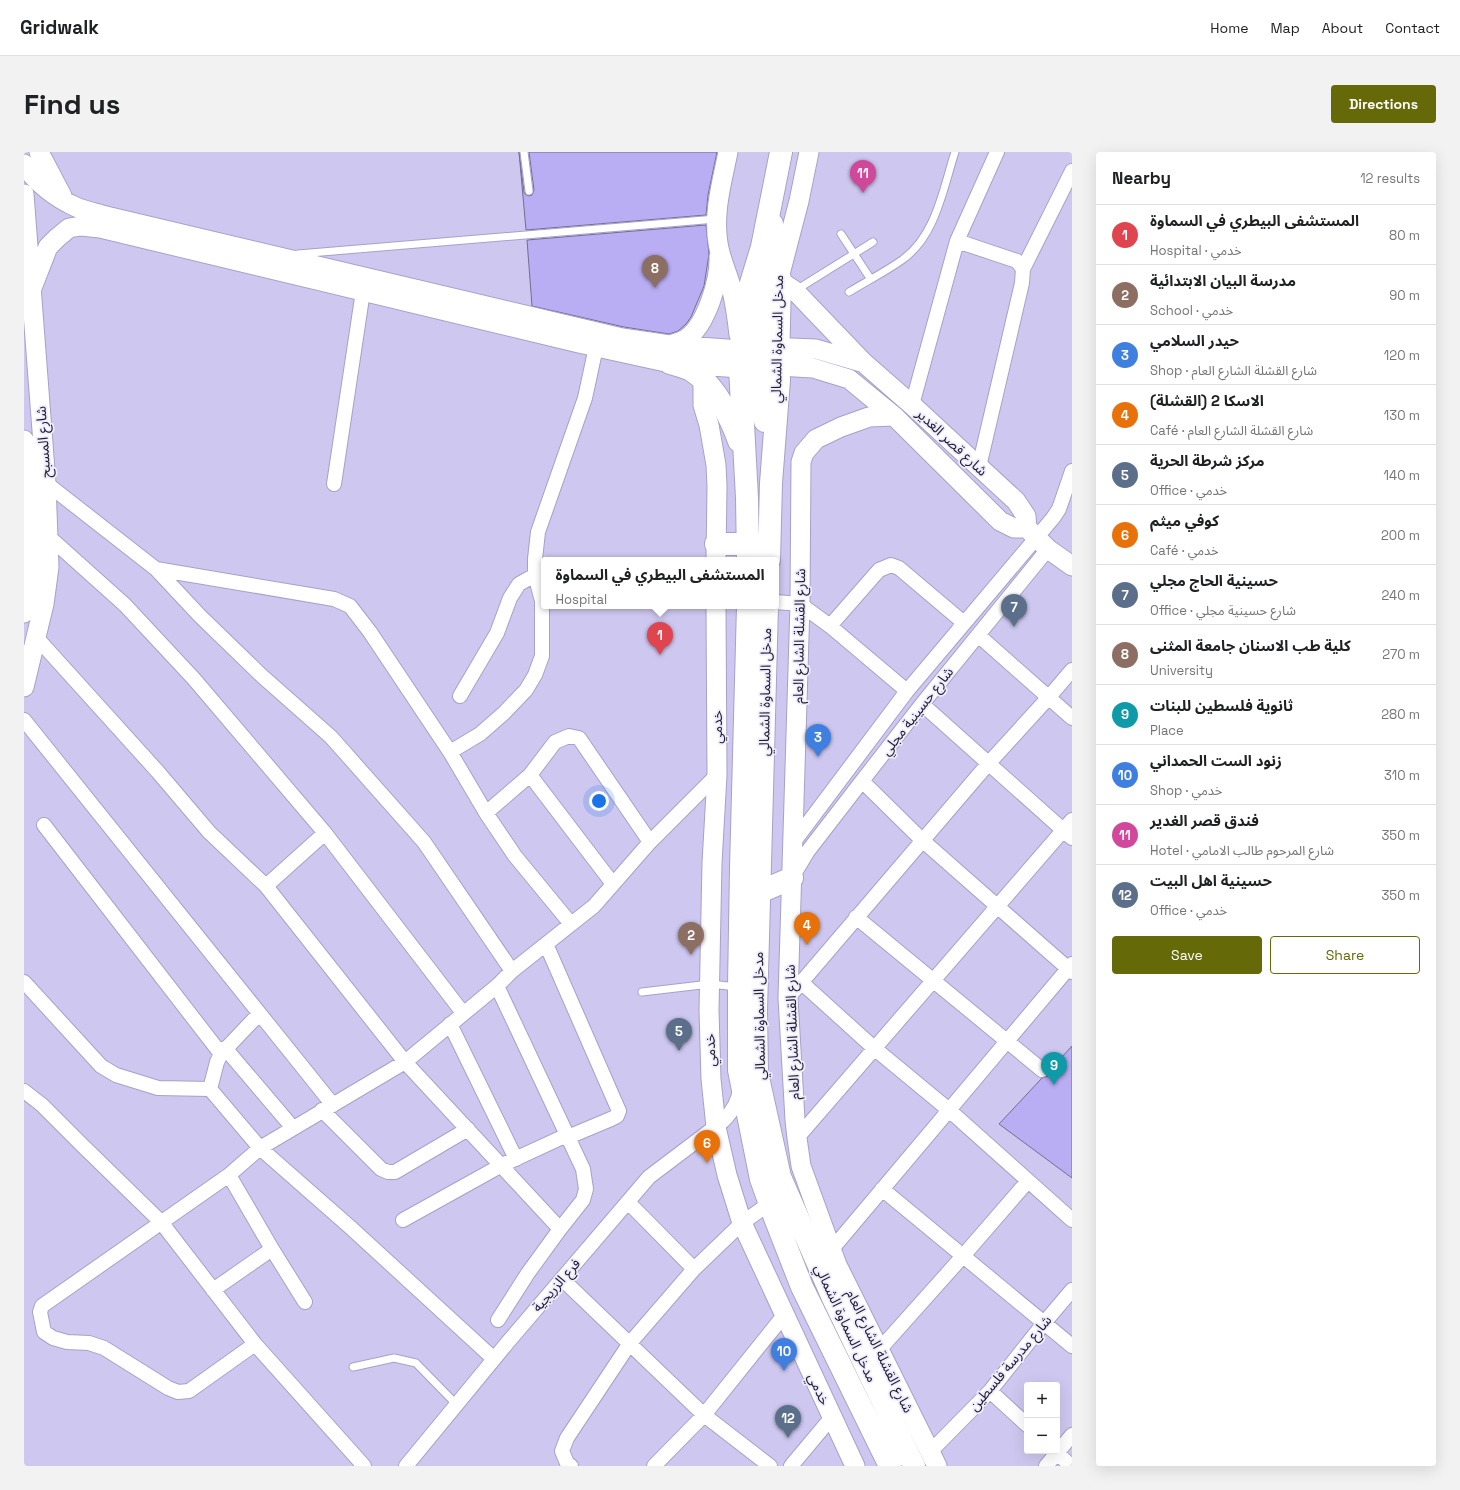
<!DOCTYPE html>
<html lang="en">
<head>
<meta charset="utf-8">
<style>
	body { margin:0; font-family:"Space Grotesk","Noto Sans Arabic",sans-serif; background:#f2f2f2; color:#202124 }
	.controls { position:absolute; right:12px; bottom:12px; display:grid; overflow:hidden; border-radius:4px; box-shadow:0 4px 16px #0002 }
	.controls button { width:36px; height:36px; display:grid; place-items:center; padding:0; border:0; border-bottom:1px solid #e0e0e0; background:#fff; color:#202124; font:20px sans-serif }
	.you { position:absolute; left:575px; top:649px; width:14px; height:14px; margin:-10px; border:3px solid #fff; border-radius:50%; background:#1a73e8; box-shadow:0 0 0 6px #1a73e833 }
	.badge { display:grid; place-items:center; width:26px; height:26px; border-radius:50%; background:#666907; color:#fff; font-size:13px; font-weight:700 }
	.pin { position:absolute; translate:-50% -33px; filter:drop-shadow(0 1px 2px #0008) }
	.pin::after { content:''; position:absolute; top:21px; width:14px; height:12px; background:inherit; clip-path:polygon(0 0,100% 0,50% 100%) }
	.popup { position:absolute; left:517px; top:405px; width:238px; height:52px; box-sizing:border-box; display:grid; place-content:center; border-radius:4px; background:#fff; filter:drop-shadow(0 1px 3px #0005); font-size:13px; white-space:nowrap; color:#757577 }
	.popup b { font-size:15px; color:#202124 }
	.popup::after { content:''; position:absolute; left:50%; top:100%; margin-left:-8px; border:8px solid transparent; border-top-color:#fff }
	.list { margin:0; padding:0; list-style:none }
	h2 { display:flex; justify-content:space-between; align-items:center; height:52px; margin:0; padding:0 16px; font-size:17px }
	h2 small { font-size:13px; font-weight:400; color:#757577 }
	.list li { display:grid; grid-template-columns:26px 1fr auto; gap:12px; align-items:center; box-sizing:border-box; height:60px; padding:0 16px; border-top:1px solid #e0e0e0 }
	.list b { display:block; font-size:15px; white-space:nowrap }
	.list p { margin:0; font-size:13px; white-space:nowrap; color:#757577 }
	.list em { font-size:13px; font-style:normal; color:#757577 }
	.actions { display:flex; gap:8px; padding:12px 16px }
	.actions a { flex:1; padding:9px 0; border:1px solid #666907; border-radius:4px; text-align:center; font-size:14px; color:#666907 }
	.actions .main { background:#666907; color:#fff }
	.map { position:relative; flex:none; width:1048px; height:1314px; overflow:hidden; border-radius:4px }
	header { display:flex; align-items:center; gap:24px; box-sizing:border-box; height:56px; padding:0 20px; background:#fff; border-bottom:1px solid #e0e0e0 }
	header strong { font-size:19px }
	nav { display:flex; gap:22px; margin-inline-start:auto; font-size:14px }
	.intro { display:flex; align-items:center; justify-content:space-between; box-sizing:border-box; height:96px; padding:0 24px }
	h1 { margin:0; font-size:28px }
	.button { padding:10px 18px; border-radius:4px; background:#666907; color:#fff; font-size:14px; font-weight:700 }
	main { display:flex; gap:24px; padding:0 24px }
	aside { flex:1; background:#fff; border-radius:4px; box-shadow:0 4px 16px #0002 }
	.map>svg:first-child { display:block }
	.building { fill:#b9adf3; stroke:#736d92 }
	.lines { fill:none; stroke-linecap:round; stroke-linejoin:round }
	.lane-casing { stroke:#a7a1c9; stroke-width:9 }
	.street-casing { stroke:#a7a1c9; stroke-width:16 }
	.secondary-casing { stroke:#a7a1c9; stroke-width:21 }
	.highway-casing { stroke:#a7a1c9; stroke-width:24 }
	.lane { stroke:#fff; stroke-width:7 }
	.street { stroke:#fff; stroke-width:14 }
	.secondary { stroke:#fff; stroke-width:19 }
	.highway { stroke:#fff; stroke-width:22 }
	.labels { text-anchor:middle; dominant-baseline:central; stroke-width:3.5; stroke-linejoin:round; paint-order:stroke }
	.street-label { font-size:14px; fill:#1f1c2b; stroke:#eeecfd }
</style>
</head>
<body>
<header>
<strong>Gridwalk</strong>
<nav><a>Home</a><a>Map</a><a>About</a><a>Contact</a></nav>
</header>
<div class="intro"><h1>Find us</h1><a class="button">Directions</a></div>
<main>
<div class="map">
<svg width="1048" height="1314" viewBox="0 0 1048 1314">
	<rect width="100%" height="100%" fill="#cec8f1"/>
	<path class="building" d="M495,0L500,40L501,42L505,44L508,43L510,38L505,0H693L684,43L682,63L502,78Z
		M682,73L685,102L680,134L667,165L662,172L654,179L645,182L600,175L508,154L503,88Z
		M1048,894V1026L975,972L1018,926L1024,924L1026,918Z"/>
	<g class="lines">
		<g class="lane-casing">
			<path id="lane" d="M500,0L505,39
				M817,82L846,126
				M274,102L692,67
				M772,138L849,90
				M825,140C843,129 861,120 878,108C912,84 919,37 931,0
				M618,840L686,832L713,835
				M329,1215L370,1206L392,1211L432,1252"/>
		</g>
		<g class="street-casing">
			<path id="street" d="M933,89L993,109L999,117L998,131L955,315
				M999,117L1048,19
				M888,253L933,89L973,0
				M22,331L132,417L176,464L238,524L307,585L400,690L488,819
				M310,332L339,139
				M24,384L101,453L170,527L301,681L439,861
				M132,417L310,447L326,454L346,480L426,600L462,661L491,704L547,772
				M752,450L776,452L806,474L883,539
				M806,474L855,418L867,413L875,416L940,471
				M954,483L1048,566
				M12,485L134,620L185,680L242,734L381,910L536,1077
				M436,544L473,481L486,446L495,432L511,423
				M898,552L1048,686
				M0,568L309,953
				M426,600L456,582L480,561L502,538L511,523L518,504V449L511,423V407L514,380L561,246L572,195
				M506,623L589,732
				M838,629L898,688L1048,820
				M462,661L506,623L531,590L545,584L555,586L626,690
				M20,673L197,902
				M769,691L883,539L1029,366L1035,357L1048,319
				M769,724L784,699L838,629L898,552L1024,397
				M242,734L301,681
				M832,765L1018,918
				M522,792L595,959L593,964L587,967L544,985
				M0,830L77,914L92,923L134,936L186,937L236,996L326,1075L470,1207
				M777,830L850,896L925,958L1048,1068
				M473,834L559,1017L562,1037L559,1048L536,1077L504,1121L474,1168
				M764,846L964,612L1025,545L1048,518
				M426,872L492,1007
				M201,896L269,976
				M186,937L193,910L197,902L235,862
				M0,939L18,953L58,993L137,1070L231,1192L340,1314
				M298,958L357,1017L364,1020H371L444,977
				M773,986L1048,668
				M205,1023L248,1097L281,1150
				M858,1037L1048,1194
				M604,1050L670,1117
				M379,1068L478,1013L543,983
				M808,1097L1048,812
				M538,1127L680,1263L746,1314
				M189,1138L248,1097
				M231,1192L165,1239L154,1240L144,1236L80,1196L65,1191L43,1190L29,1186L20,1180L16,1160L18,1154L205,1023L236,996L381,910L473,834L488,819L570,754L626,690L693,623
				M855,1198L939,1104L1004,1029
				M966,1239L1003,1273
				M1031,1299L1047,1314
				M906,1300L966,1239L1020,1171L1048,1138
				M382,1314L484,1190L625,1025L699,969C708,960 715,949 716,936
				M547,1314L543,1311L538,1299L543,1286L606,1191L670,1117L718,1071L746,1051
				M630,1314L680,1263L761,1162
				M767,1314L808,1265
				M1022,1314L1048,1283"/>
		</g>
		<g class="secondary-casing">
			<path id="secondary" d="M15,0L38,44
				M704,0C698,30 689,60 694,91C696,105 702,118 706,131C711,148 713,166 715,183
				M0,12C11,30 32,46 52,55C61,59 72,61 82,64L598,186L646,193L717,198L767,196L792,197L840,211
				M0,42L22,331L25,415L20,452L0,535
				M756,122L775,49L785,0
				M756,129L771,139L840,211L888,253L992,349L1002,364L1003,376
				M8,136L24,95L33,86L45,76L57,74L76,76L555,191L646,211L716,216L754,214L789,216L825,227L870,264L976,369L990,376H1003
				M646,193C651,191 658,190 663,186C682,173 696,128 695,105
				M679,227V253L685,273L692,313L693,334L692,408
				M870,264L845,265L817,275L792,287L780,301L777,310L776,452L764,846L771,968L773,986L777,1014L813,1113L913,1314
				M0,288C3,341 15,410 0,461
				M1003,376L1024,397L1048,414
				M692,454L693,623L688,711L685,858L687,927L692,975L703,1023L718,1071L831,1314"/>
		</g>
		<g class="highway-casing">
			<path id="highway" d="M739,116V198C741,206 744,211 752,213
				M717,198L728,201L734,209L741,269
				M646,211C653,213 661,215 667,218C690,232 706,264 715,289
				M692,392H725
				M724,408L723,346L716,216L724,141L738,95L757,0
				M745,408L747,331L755,228L754,214L756,129L748,72
				M724,454L717,716L715,835V918L717,928L737,1027L751,1066L778,1135L866,1314
				M743,454L732,859L733,921L756,1025L809,1146L890,1314
				M736,740L768,726"/>
		</g>
		<use href="#lane" class="lane"/>
		<use href="#street" class="street"/>
		<use href="#secondary" class="secondary"/>
		<use href="#highway" class="highway"/>
	</g>
	<g class="labels">
		<g class="street-label">
			<text transform="translate(753 187) rotate(-89)">مدخل السماوة الشمالي</text>
			<text transform="translate(19 290) rotate(-94)">شارع المسبح</text>
			<text transform="translate(928 290) rotate(43)">شارع قصر الغدير</text>
			<text transform="translate(775 484) rotate(-89)">شارع القشلة الشارع العام</text>
			<text transform="translate(741 540) rotate(-89)">مدخل السماوة الشمالي</text>
			<text transform="translate(893 559) rotate(-52)">شارع حسينية مجلي</text>
			<text transform="translate(693 575) rotate(-90)">خدمي</text>
			<text transform="translate(735 864) rotate(-91)">مدخل السماوة الشمالي</text>
			<text transform="translate(768 880) rotate(-92)">شارع القشلة الشارع العام</text>
			<text transform="translate(686 898) rotate(-92)">خدمي</text>
			<text transform="translate(532 1133) rotate(-49)">فرع الزريجية</text>
			<text transform="translate(822 1171) rotate(65)">مدخل السماوة الشمالي</text>
			<text transform="translate(856 1199) rotate(64)">شارع القشلة الشارع العام</text>
			<text transform="translate(986 1211) rotate(-50)">شارع مدرسة فلسطين</text>
			<text transform="translate(795 1237) rotate(65)">خدمي</text>
		</g>
	</g>
</svg>
<div class="controls">
<button>+</button>
<button>−</button>
</div>
<div class="you"></div>
<div class="pin badge" style="left:636px;top:503px;background:#e0444e">1</div>
<div class="popup"><b>المستشفى البيطري في السماوة</b>Hospital</div>
<div class="pin badge" style="left:667px;top:803px;background:#8d6e63">2</div>
<div class="pin badge" style="left:794px;top:605px;background:#3f7fe0">3</div>
<div class="pin badge" style="left:783px;top:793px;background:#e8710a">4</div>
<div class="pin badge" style="left:655px;top:899px;background:#5c6f8a">5</div>
<div class="pin badge" style="left:683px;top:1011px;background:#e8710a">6</div>
<div class="pin badge" style="left:990px;top:475px;background:#5c6f8a">7</div>
<div class="pin badge" style="left:631px;top:136px;background:#8d6e63">8</div>
<div class="pin badge" style="left:1030px;top:933px;background:#0f9aa8">9</div>
<div class="pin badge" style="left:760px;top:1219px;background:#3f7fe0">10</div>
<div class="pin badge" style="left:839px;top:41px;background:#d1479c">11</div>
<div class="pin badge" style="left:764px;top:1286px;background:#5c6f8a">12</div>
</div>
<aside>
<h2>Nearby<small>12 results</small></h2>
<ul class="list">
<li><span class="badge" style="background:#e0444e">1</span><div><b>المستشفى البيطري في السماوة</b><p>Hospital · خدمي</p></div><em>80 m</em></li>
<li><span class="badge" style="background:#8d6e63">2</span><div><b>مدرسة البيان الابتدائية</b><p>School · خدمي</p></div><em>90 m</em></li>
<li><span class="badge" style="background:#3f7fe0">3</span><div><b>حيدر السلامي</b><p>Shop · شارع القشلة الشارع العام</p></div><em>120 m</em></li>
<li><span class="badge" style="background:#e8710a">4</span><div><b>الاسكا 2 (القشلة)</b><p>Café · شارع القشلة الشارع العام</p></div><em>130 m</em></li>
<li><span class="badge" style="background:#5c6f8a">5</span><div><b>مركز شرطة الحرية</b><p>Office · خدمي</p></div><em>140 m</em></li>
<li><span class="badge" style="background:#e8710a">6</span><div><b>كوفي ميثم</b><p>Café · خدمي</p></div><em>200 m</em></li>
<li><span class="badge" style="background:#5c6f8a">7</span><div><b>حسينية الحاج مجلي</b><p>Office · شارع حسينية مجلي</p></div><em>240 m</em></li>
<li><span class="badge" style="background:#8d6e63">8</span><div><b>كلية طب الاسنان جامعة المثنى</b><p>University</p></div><em>270 m</em></li>
<li><span class="badge" style="background:#0f9aa8">9</span><div><b>ثانوية فلسطين للبنات</b><p>Place</p></div><em>280 m</em></li>
<li><span class="badge" style="background:#3f7fe0">10</span><div><b>زنود الست الحمداني</b><p>Shop · خدمي</p></div><em>310 m</em></li>
<li><span class="badge" style="background:#d1479c">11</span><div><b>فندق قصر الغدير</b><p>Hotel · شارع المرحوم طالب الامامي</p></div><em>350 m</em></li>
<li><span class="badge" style="background:#5c6f8a">12</span><div><b>حسينية اهل البيت</b><p>Office · خدمي</p></div><em>350 m</em></li>
</ul>
<div class="actions"><a class="main">Save</a><a>Share</a></div>
</aside>
</main>
</body>
</html>
